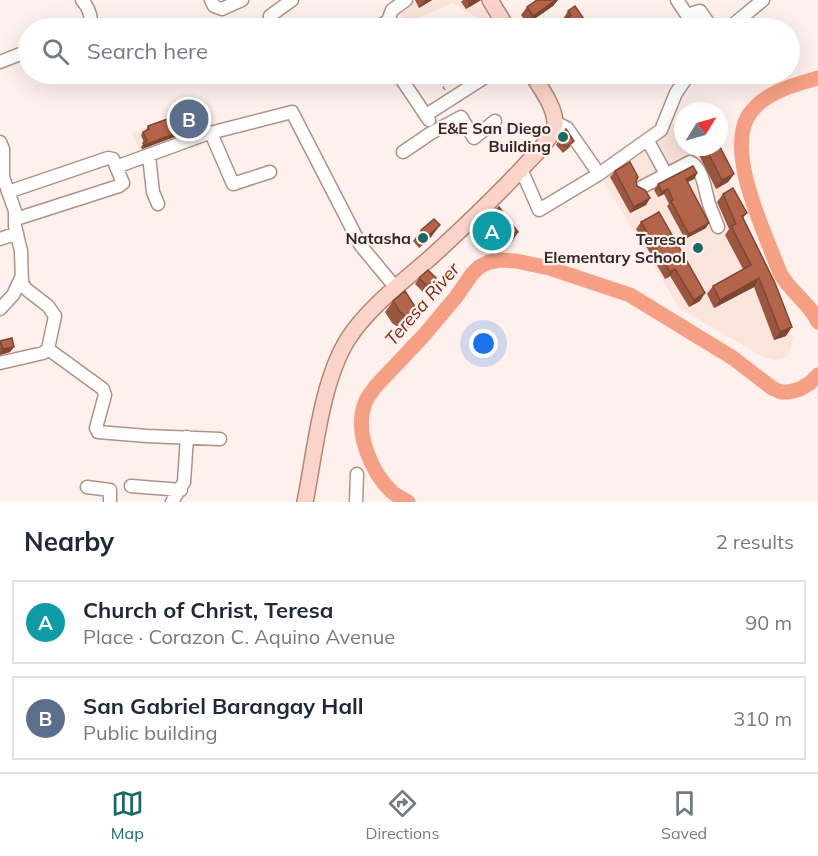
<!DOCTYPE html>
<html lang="en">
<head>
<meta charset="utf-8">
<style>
	body { margin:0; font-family:Mulish,sans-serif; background:#f2f2f3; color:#1f2937 }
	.compass { position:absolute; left:674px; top:102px; width:54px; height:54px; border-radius:50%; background:#fff; box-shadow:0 6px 24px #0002; rotate:53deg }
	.you { position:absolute; left:484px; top:344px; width:21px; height:21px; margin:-15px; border:4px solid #fff; border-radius:50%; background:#1a73e8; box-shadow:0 0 0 9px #1a73e833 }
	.badge { display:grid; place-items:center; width:39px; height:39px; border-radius:50%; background:#1c6863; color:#fff; font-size:20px; font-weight:700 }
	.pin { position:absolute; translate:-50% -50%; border:3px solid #fff; box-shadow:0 2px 6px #0006 }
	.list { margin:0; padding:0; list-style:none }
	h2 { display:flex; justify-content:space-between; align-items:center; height:78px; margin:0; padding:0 24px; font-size:26px }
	h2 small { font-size:20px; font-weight:400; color:#747a83 }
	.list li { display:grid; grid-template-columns:39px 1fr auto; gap:18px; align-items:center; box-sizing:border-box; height:84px; margin:0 12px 12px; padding:0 12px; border:2px solid #e0e1e3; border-radius:0px }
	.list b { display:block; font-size:22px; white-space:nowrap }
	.list p { margin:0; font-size:20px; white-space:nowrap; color:#747a83 }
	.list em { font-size:20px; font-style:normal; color:#747a83 }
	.icon { flex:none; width:33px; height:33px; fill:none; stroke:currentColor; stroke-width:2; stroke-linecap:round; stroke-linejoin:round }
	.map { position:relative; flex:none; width:818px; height:502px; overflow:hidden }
	.search { position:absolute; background:#fff; box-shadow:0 6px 24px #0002; left:18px; right:18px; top:18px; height:66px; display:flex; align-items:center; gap:15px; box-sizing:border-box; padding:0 21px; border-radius:33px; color:#747a83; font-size:22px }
	.sheet { height:270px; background:#fff }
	nav { display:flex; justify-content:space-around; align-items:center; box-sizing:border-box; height:84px; border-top:2px solid #e0e1e3; background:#fff; font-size:16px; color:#747a83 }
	nav a { display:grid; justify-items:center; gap:3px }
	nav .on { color:#1c6863 }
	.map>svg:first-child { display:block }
	.built { fill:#fbe4dc }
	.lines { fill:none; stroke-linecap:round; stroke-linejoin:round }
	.river { stroke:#f5a084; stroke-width:15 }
	.minor-casing { stroke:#ae9289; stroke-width:15 }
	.major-casing { stroke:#b38677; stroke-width:18 }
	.path { stroke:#938784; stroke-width:1.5; stroke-dasharray:4.5 3; stroke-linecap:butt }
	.minor { stroke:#fff; stroke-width:12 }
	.major { stroke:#fad4c8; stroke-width:15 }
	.wall { fill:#9b5640 }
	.shaded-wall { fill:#7e4634 }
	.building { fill:#b4644a; stroke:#7e4634; stroke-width:1.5 }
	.poi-dot { fill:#1c6863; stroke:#fef1ed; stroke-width:2 }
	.labels { text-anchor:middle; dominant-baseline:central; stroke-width:4.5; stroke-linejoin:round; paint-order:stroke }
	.poi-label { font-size:16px; font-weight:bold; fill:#342825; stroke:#fef1ed; text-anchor:end }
	.water-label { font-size:18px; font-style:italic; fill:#762b10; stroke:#fef1ed }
</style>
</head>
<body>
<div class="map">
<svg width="818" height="502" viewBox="0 0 818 502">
	<rect width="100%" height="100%" fill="#fef1ed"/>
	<path class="built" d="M414,0H479L495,28L452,3L406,24L397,10Z
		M196,107L207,140L145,162L132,134Z
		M672,123L683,126V147H713L734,189L746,232L780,305L793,337L789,355L782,359L774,360L763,357L679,308L602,178L648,148L670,131Z"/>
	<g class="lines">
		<path class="river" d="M818,78C793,85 761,93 747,118C727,157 766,235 780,273C790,292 809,302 818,322
			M408,502C403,499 397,496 392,492C371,472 354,432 365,403C367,397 372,392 375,387L425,334L456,297L472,274L479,267L489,262L501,260L516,261L549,268L630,295L733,358L772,388L781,392H789L800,389L810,383L818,375"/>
		<g class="minor-casing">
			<path id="minor" d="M82,0C89,8 95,21 86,28
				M211,0L214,6L222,9L242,0
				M677,0L687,15L700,11L712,28
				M277,28L270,16L292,0
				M376,28L388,21L392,10L406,0
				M729,28L763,0
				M0,62L28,51
				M398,74L429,120
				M426,115L490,74
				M555,122L567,128L599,174
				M211,133L233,184L270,172
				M648,141L666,174
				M0,142L3,149V177L15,211V226L21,251L22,283L26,289L48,306L55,316L48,349
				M403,152L431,133L461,117L474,138L495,121
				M149,156L153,192L158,204
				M116,167L206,134L292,112L361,246L396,288
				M521,169L539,210L599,174L661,130L676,93L689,74
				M640,188L690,162C703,167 705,191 709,204C712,212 715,219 718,227
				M8,192L108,158L113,159L123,183L119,186L16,219
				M0,239L17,233
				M0,309L13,295L21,278
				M48,349L103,389L105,395L96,428L98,432L147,436L220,439
				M0,363L43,353L48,349
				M131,486L181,490
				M87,487L110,490V502
				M172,502L184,482L187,437
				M356,502L357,474"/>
		</g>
		<g class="major-casing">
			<path id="major" d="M490,0L507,28
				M305,502C315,453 321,382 348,339C368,308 401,283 429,259C463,228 496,197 527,163C535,155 555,135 555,123C555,107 540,87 532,74"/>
		</g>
		<path class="path" d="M435,74L445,90"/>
		<use href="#minor" class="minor"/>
		<use href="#major" class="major"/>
	</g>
	<path class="wall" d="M415,0H432L419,8Z
		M463,0H481L466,9L461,2Z
		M537,0H558L553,6L527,24L521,15L527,7Z
		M568,11L586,28H553L561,22Z
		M201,117L196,124L187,128L185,133L142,149L141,147L144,143L141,135L143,132L146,130L148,126Z
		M566,129L570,147L563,153L556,145Z
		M695,147H719L734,174L728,182L716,189Z
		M615,171L636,181L637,186L650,198L646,205L630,213L610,177Z
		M697,173L694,179L687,182L706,228L685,239L667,206L669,204L664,194L658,197L654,190L658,184Z
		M723,194L747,213L743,218L786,336L774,340L754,287L714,308L707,294L713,286L743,269L725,235L729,229L717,202Z
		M488,219L518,232L511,243L494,245L480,230Z
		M641,222L700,301L689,307L670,276L665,279L636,229Z
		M421,230L432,236L419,248L413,241Z
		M419,278H436L432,283L423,292L415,284Z
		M393,301L418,316L410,327L401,329L392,323L385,312Z
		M0,341L14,347L10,352L0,355Z"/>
	<path class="shaded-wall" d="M426,0H432L419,8L423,2Z
		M476,0H481L466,9L470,3Z
		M556,0H558L553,6L527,24L533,16Z
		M201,117L196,124L184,129L186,125Z
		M188,129L185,133L142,149L144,145Z
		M697,173L694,179L682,185L686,179Z
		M734,174L728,182L716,189L722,180Z
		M668,189L664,194L658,197L662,192Z
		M650,198L646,205L630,213L634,207Z
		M709,223L706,228L685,239L689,234Z
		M440,225L432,236L419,248L427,237Z
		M518,232L511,243L494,245L501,234Z
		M675,269L670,276L665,279L670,272Z
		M436,278L432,283L423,292L427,286Z
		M759,278L754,287L714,308L720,300Z
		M705,293L700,301L689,307L694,300Z
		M418,316L410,327L401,329L409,318Z
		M792,327L786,336L774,340L780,332Z
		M14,347L10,352L0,355L3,349Z"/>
	<path class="building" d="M468,0H476L470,3Z
		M537,0H556L533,16L527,7Z
		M575,6L588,25L584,28H581L580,27L578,28H553L571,15L568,11Z
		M198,108L201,117L197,118L198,120L186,125L188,129L144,145L143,143L147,141L143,132L149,129L148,126Z
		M566,129L574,141L567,147L560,139Z
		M719,145L734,174L722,180L705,147H719Z
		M630,162L638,177L636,181L637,186L645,190L650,198L634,207L615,171Z
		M693,166L697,173L686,179L709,223L689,234L671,201L673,200L668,189L662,192L658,184Z
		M733,188L747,213L742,216L775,283L792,327L780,332L759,278L720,300L713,286L751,265L731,226L736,224L723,194Z
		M499,207L518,232L501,234L488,219Z
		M659,212L705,293L694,300L675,269L670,272L641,222Z
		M434,219L440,225L427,237L421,230Z
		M428,270L436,278L427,286L419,278Z
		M405,291L414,305L418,316L409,318L400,312L393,301Z
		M12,338L14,347L3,349L0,341Z"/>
	<g class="poi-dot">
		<circle cx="563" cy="137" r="6"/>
		<circle cx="423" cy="238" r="6"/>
		<circle cx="698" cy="248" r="6"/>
	</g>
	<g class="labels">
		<g class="poi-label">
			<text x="551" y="128">E&amp;E San Diego<tspan x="551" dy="18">Building</tspan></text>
			<text x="411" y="238">Natasha</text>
			<text x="686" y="239">Teresa<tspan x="686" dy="18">Elementary School</tspan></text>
		</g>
		<g class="water-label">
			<text transform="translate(422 304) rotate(-49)">Teresa River</text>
		</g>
	</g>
</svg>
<svg class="compass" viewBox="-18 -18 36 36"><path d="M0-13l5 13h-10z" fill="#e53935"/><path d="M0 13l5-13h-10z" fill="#747a83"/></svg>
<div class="you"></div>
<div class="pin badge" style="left:492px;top:231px;background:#0f9aa8">A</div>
<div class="pin badge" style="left:189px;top:119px;background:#5c6f8a">B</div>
<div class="search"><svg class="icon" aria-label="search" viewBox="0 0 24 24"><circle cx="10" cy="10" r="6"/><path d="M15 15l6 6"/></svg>Search here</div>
</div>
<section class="sheet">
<h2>Nearby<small>2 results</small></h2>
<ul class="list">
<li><span class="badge" style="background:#0f9aa8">A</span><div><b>Church of Christ, Teresa</b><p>Place · Corazon C. Aquino Avenue</p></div><em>90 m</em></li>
<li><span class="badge" style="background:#5c6f8a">B</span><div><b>San Gabriel Barangay Hall</b><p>Public building</p></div><em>310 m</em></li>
</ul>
</section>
<nav>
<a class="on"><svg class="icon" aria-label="map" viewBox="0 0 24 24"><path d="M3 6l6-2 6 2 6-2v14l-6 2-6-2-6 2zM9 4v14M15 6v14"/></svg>Map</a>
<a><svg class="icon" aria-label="directions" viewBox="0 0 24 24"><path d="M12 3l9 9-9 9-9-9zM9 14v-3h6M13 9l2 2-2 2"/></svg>Directions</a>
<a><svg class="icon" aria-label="saved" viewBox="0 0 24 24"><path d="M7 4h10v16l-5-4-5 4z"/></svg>Saved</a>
</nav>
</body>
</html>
